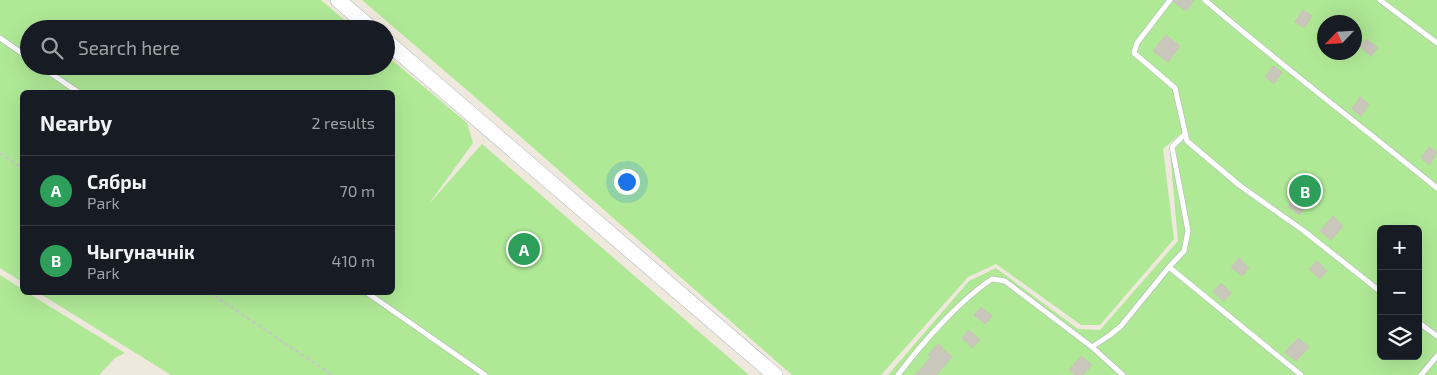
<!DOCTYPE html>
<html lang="en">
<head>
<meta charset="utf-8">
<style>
	body { margin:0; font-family:"Exo 2",sans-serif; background:#20242c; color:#f1f3f6 }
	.controls { position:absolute; right:15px; bottom:15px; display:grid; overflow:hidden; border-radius:8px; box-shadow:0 5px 20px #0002 }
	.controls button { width:45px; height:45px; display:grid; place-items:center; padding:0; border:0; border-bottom:1px solid #363941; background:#171b24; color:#f1f3f6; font:25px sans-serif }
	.compass { position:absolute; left:1317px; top:15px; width:45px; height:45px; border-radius:50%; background:#171b24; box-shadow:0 5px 20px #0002; rotate:245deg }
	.you { position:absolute; left:626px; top:181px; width:18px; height:18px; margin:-12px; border:4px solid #fff; border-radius:50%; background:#1a73e8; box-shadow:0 0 0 8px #1a73e833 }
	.badge { display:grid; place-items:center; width:32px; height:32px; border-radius:50%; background:#b45309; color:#fff; font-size:16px; font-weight:700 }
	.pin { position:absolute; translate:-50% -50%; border:2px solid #fff; box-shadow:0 1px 5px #0006 }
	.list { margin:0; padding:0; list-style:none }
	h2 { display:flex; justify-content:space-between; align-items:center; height:65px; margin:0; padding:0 20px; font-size:21px }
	h2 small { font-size:16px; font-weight:400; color:#9ea1a6 }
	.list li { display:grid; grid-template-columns:32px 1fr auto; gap:15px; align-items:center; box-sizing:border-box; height:70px; padding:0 20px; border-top:1px solid #363941 }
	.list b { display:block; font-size:19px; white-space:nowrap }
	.list p { margin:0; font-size:16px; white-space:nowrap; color:#9ea1a6 }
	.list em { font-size:16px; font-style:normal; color:#9ea1a6 }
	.icon { flex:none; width:28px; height:28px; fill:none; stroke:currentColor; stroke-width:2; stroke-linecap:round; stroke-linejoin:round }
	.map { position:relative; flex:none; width:1437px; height:375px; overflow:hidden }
	.search { position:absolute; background:#171b24; box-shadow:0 5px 20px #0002; left:20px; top:20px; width:375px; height:55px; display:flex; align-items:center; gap:12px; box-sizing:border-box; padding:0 18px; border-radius:28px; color:#9ea1a6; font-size:19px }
	.panel { position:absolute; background:#171b24; box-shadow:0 5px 20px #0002; left:20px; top:90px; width:375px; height:205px; border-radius:8px }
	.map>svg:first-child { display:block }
	.green { fill:#afe996; fill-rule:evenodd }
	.building { fill:#c9c6bc; stroke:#cac4b6 }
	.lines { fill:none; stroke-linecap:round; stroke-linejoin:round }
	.service-casing { stroke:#b1b3c0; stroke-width:6 }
	.secondary-casing { stroke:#b1b3c0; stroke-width:16 }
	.path { stroke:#c8c8c8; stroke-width:2; stroke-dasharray:4 2.5; stroke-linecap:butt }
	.service { stroke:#fff; stroke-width:5 }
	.secondary { stroke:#fff; stroke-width:15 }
</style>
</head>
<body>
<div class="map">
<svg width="1437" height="375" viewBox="0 0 1437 375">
	<rect width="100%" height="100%" fill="#eee8dd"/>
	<path class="green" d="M0,0H321L355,29H29V66H386V55L467,123L473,143L428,205L482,144L749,375H171L39,293L392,292V92H22V282L0,268Z
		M362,0H1437V375H888L969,281L996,268L1078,329L1100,330L1178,241L1170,152L1189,135L1174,98L1183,132L1163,149L1174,239L1100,325H1081L996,264L968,277L881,375H792L497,116ZM1324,22H1354V52H1324ZM1381,229H1418V356H1381Z
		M0,275L22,289V292L28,293L125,353L115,358L99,375H0Z"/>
	<path class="building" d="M1174,0H1194L1186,11L1174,2Z
		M1303,10L1312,16L1304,28L1295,22Z
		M1166,35L1180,46L1168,62L1153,51Z
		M1366,39L1378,48L1371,56L1360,47Z
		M1273,66L1282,72L1274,84L1265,77Z
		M1360,97L1369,104L1361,116L1352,109Z
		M1429,147L1437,152L1429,165L1421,158Z
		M1300,192L1311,201L1299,215L1288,206Z
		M1333,216L1343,226L1331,240L1320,231Z
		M1239,258L1249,268L1242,276L1231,267Z
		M1317,261L1327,271L1320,279L1309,269Z
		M1221,283L1231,293L1224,301L1213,292Z
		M981,307L992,316L985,324L974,315Z
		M969,330L980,340L972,348L962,338Z
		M1298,338L1309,347L1296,361L1285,352Z
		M938,344L952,357L936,375H915L931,357L928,355Z
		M1081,356L1092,365L1083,375H1074L1069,370Z"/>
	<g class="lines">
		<g class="service-casing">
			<path id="service" d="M1170,0L1137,43L1134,53L1175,88L1187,141L1239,185L1304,231L1381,292
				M1205,0C1281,65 1360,125 1437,188
				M1380,0L1437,43
				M0,38L29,58
				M40,66L78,92
				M1169,267L1301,375
				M366,292L485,375
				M1418,322L1437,336
				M1092,347L1110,335L1121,326L1169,267L1184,251L1188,231L1172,147L1185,134
				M898,375C922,343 959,301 992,279L1005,281L1092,347L1123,375
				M1421,375L1437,356"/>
		</g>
		<g class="secondary-casing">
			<path id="secondary" d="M338,0L372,29
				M386,41L775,375"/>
		</g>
		<path class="path" d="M0,153L22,168
			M209,292L332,375"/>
		<use href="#service" class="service"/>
		<use href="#secondary" class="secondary"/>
	</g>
</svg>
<div class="controls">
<button>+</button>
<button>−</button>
<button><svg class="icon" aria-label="layers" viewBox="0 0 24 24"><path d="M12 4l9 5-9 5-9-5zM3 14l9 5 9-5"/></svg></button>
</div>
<svg class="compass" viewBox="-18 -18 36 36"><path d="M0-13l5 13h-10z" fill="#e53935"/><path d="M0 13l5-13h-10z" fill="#9ea1a6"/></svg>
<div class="you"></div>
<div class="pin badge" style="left:524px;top:249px;background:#2e9e5b">A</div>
<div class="pin badge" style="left:1305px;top:191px;background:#2e9e5b">B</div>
<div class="search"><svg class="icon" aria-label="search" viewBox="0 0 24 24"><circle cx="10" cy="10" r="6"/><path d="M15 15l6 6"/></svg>Search here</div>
<section class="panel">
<h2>Nearby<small>2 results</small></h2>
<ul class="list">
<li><span class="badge" style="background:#2e9e5b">A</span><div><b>Сябры</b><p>Park</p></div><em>70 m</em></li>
<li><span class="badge" style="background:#2e9e5b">B</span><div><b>Чыгуначнік</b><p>Park</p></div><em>410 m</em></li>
</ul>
</section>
</div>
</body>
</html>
